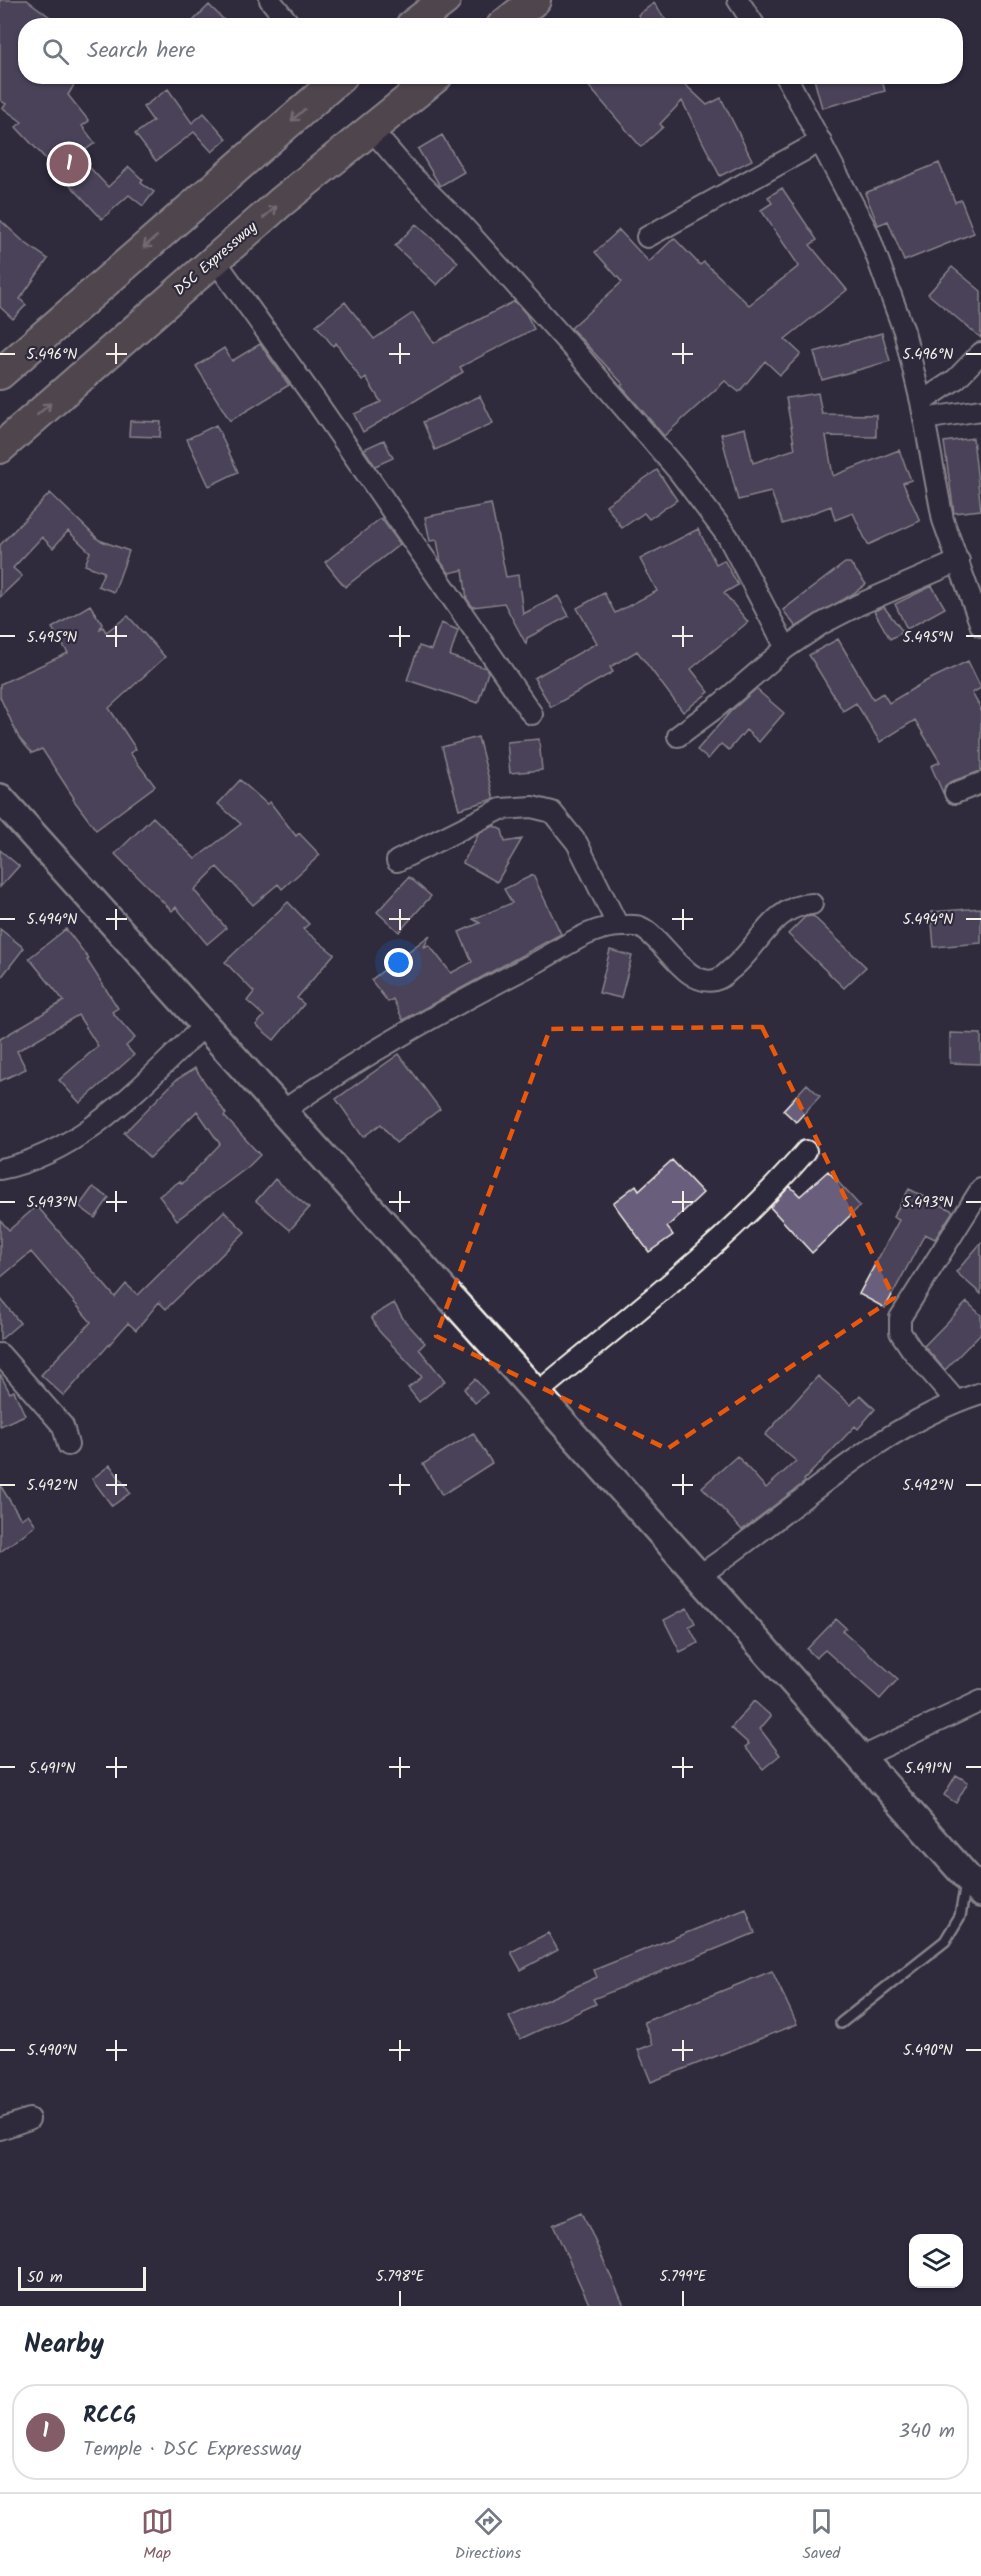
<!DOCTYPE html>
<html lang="en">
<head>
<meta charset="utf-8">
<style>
	body { margin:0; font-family:Kalam,sans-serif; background:#f2f2f3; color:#1f2937 }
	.controls { position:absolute; right:18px; bottom:18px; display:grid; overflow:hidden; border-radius:12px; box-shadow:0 2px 4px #0004 }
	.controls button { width:54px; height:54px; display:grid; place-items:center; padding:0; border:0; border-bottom:2px solid #e0e1e3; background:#fff; color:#1f2937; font:30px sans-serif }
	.scale { position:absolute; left:18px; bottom:15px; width:128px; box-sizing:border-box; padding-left:6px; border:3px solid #f4f1e8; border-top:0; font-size:16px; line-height:21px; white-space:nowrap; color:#f4f1e8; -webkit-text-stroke:4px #2f2a3d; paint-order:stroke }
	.you { position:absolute; left:399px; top:963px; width:21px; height:21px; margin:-15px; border:4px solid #fff; border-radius:50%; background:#1a73e8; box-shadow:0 0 0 9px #1a73e833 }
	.badge { display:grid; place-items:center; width:39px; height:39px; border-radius:50%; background:#845c67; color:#fff; font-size:20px; font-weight:700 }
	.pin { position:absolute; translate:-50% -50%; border:3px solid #fff; box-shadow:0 2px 6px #0006 }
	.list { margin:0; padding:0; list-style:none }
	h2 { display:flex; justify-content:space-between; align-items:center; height:78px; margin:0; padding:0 24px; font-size:26px }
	h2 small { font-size:20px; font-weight:400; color:#747a83 }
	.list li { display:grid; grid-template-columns:39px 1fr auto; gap:18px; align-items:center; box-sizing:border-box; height:96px; margin:0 12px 12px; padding:0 12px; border:2px solid #e0e1e3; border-radius:24px }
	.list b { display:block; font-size:22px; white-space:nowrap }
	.list p { margin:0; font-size:20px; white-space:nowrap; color:#747a83 }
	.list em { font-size:20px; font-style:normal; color:#747a83 }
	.icon { flex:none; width:33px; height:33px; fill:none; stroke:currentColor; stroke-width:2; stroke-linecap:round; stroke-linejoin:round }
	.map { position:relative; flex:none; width:981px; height:2306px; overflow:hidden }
	.search { position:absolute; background:#fff; box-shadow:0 2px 4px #0004; left:18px; right:18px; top:18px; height:66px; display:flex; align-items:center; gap:15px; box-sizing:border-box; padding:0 21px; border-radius:24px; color:#747a83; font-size:22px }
	.sheet { height:186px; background:#fff }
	nav { display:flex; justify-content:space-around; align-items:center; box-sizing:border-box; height:84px; border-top:2px solid #e0e1e3; background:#fff; font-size:16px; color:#747a83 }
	nav a { display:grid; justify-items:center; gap:3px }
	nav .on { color:#845c67 }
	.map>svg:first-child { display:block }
	.building { fill:#695e7c; stroke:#f4f1e8; stroke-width:1.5 }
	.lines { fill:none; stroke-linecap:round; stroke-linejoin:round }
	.lane-casing { stroke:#f4f1e8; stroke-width:14 }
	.street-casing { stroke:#f4f1e8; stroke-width:24 }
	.secondary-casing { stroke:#f4f1e8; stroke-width:32 }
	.primary-casing { stroke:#f4f1e8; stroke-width:34 }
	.lane { stroke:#2f2a3d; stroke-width:9 }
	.street { stroke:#2f2a3d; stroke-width:20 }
	.secondary { stroke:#2f2a3d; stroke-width:27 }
	.primary { stroke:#776864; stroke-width:30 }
	.oneway { stroke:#c2bab3 }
	.marked { fill:none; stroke:#e8590c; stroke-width:4.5; stroke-dasharray:12 8; stroke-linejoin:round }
	.ticks { fill:none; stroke:#f4f1e8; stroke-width:2 }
	.labels { text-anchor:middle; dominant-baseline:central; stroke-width:4.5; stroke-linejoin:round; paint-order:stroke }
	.street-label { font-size:15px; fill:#f4f1e8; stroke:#2f2a3d }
	.ticks-label { font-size:15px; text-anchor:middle; fill:#f4f1e8; stroke:#2f2a3d; stroke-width:4.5; stroke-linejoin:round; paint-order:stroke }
</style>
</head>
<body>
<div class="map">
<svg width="981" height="2306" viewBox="0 0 981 2306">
	<rect width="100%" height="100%" fill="#2f2a3d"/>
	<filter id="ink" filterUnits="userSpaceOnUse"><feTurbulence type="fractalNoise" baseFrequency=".0167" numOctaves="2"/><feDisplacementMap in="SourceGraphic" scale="12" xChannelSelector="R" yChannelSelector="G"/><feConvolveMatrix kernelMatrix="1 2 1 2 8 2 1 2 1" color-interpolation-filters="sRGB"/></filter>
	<g filter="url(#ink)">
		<path class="building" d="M0,0H27L62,26H26V76H60L74,85L68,95L89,121L82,126L95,143L78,155L108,187L129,167L143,180L141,183L154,192L143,206L129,195L102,219L16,127L22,122L3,108L6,104L0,100Z
			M654,3L670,26H646L638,15Z
			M209,5L230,26H188Z
			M580,76H676L707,105L721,98L752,160L720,176L682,101L660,124L663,127L641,147Z
			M822,76H881L885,91L822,108L814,79Z
			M168,89L192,123L204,113L227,139L212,152L194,132L156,161L135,134L153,121L143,107Z
			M442,135L464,172L440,186L418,149Z
			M939,163L955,202L961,200L974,233L904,261L888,221L878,225L865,193Z
			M782,188L817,240L810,245L847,290L785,339L801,354L780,375L765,361L739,392L725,381L664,436L621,386L623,384L571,328L622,282L595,252L619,230L649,262L674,238L700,265L704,262L749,305L799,266L761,210L772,203L768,197Z
			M0,220L24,242L48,259L20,299L26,305L13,319L0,307Z
			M416,224L458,262L437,285L395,246Z
			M952,267L981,291V338L928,294Z
			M515,301L526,314L534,329L460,367L463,372L363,432L354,414L381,402L366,378L362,381L336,343L333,346L316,325L345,302L374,339L413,313L434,343Z
			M882,333L890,361L822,380L814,352Z
			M260,344L289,385L230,421L196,366L224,348L232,361Z
			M818,393L822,414L876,415V437L826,436L833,476L899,450L911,480L903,483L920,521L868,545L853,513L835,520L831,506L783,524L771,492L738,500L721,434L745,428L753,463L795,449L786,398Z
			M480,396L493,423L435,450L423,422Z
			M130,421L161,422L160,437L129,436Z
			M216,425L238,472L209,486L187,439Z
			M973,438L981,510L954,513L944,442Z
			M384,440L393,458L375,466L364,449Z
			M657,470L677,500L649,519L644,513L622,528L606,505Z
			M50,493L99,540L129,551L114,592L98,586L104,572L85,565L90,552L68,531L53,548L42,537L13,568L22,576L0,597V545Z
			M491,504L506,577L518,575L523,614L558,596L569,616L527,638L526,644L504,603L473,607L467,599L463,570L449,573L441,562L437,540L430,541L425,517Z
			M381,518L400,544L345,587L325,562Z
			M698,529L716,564L724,560L738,585L724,593L748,622L691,669L709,692L683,712L637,651L610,667L613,672L551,707L534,678L597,643L577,608L604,593L615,613L657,591L640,559Z
			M845,563H850L866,584L851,595L796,627L783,610Z
			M932,586L945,608L907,629L895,604Z
			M90,605L102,624L100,629L103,627L106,632L128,616L165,657L109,708L136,749L130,753L155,786L96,830L73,799L74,798L42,749L32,753L19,738L0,697V684L68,653L52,628Z
			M884,607L903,632L890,639L874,611Z
			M441,623L458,630L450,656L486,668L488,672L478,703L407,680L419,646L431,650Z
			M838,639L873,699L883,693L889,703L926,681L968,661L981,688L972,693L981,709V771L950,782L945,786L943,793L931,766L940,762L915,720L880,742L856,703L843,711L809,655Z
			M756,689L784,713L759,742L746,730L729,750L721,744L708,759L697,750L731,711Z
			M478,737L494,799L459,809L442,747Z
			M539,739L542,770L510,773L507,742Z
			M240,780L267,804L270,802L296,836L299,833L320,855L282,889L278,884L253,905L217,867L194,890L226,928L207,944L176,907L172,911L115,854L153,817L195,859L241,824L218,804Z
			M494,826L502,830L505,842L522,839L497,882L463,863L479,833Z
			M0,850L19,866L0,887Z
			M533,875L561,934L403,1020L393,999L388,1002L371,980L430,935L424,947L429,945L451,973L472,962L459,932L480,923L473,919L512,903L504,889Z
			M409,877L431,896L399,932L377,912Z
			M288,902L309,924L303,929L334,954L297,998L304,1004L274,1040L256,1025L264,1016L247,1001L254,992L225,962Z
			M981,908V943L934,947L931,912Z
			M813,916L866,967L844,988L788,934L805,917Z
			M0,929L24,948L0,979Z
			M66,929L89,959L87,960L118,1008L112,1012L135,1038L126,1046L134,1055L80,1103L59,1080L98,1046L78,1015L17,1051L26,1069L0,1081V1039L64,1001L29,958Z
			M610,950L632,956L621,998L599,993Z
			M950,1033L981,1034V1064L950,1063Z
			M399,1054L440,1109L396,1143L381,1124L363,1137L336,1099Z
			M195,1068L226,1114L224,1116L260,1155L248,1167L177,1220L159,1196L180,1181L182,1184L220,1144L197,1111L150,1158L124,1133L176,1080Z
			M807,1084L820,1096L796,1122L783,1110Z
			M672,1160L703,1193L667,1227L673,1235L649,1252L613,1203L636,1185L639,1190Z
			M828,1171L860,1206L812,1253L770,1207L790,1186L800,1196Z
			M275,1179L309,1208L290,1230L256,1201Z
			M93,1187L109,1198L95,1218L79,1206Z
			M909,1189L953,1211L935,1239L925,1234L885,1308L859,1294L899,1220L893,1217Z
			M37,1206L115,1297L126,1284L138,1295L224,1211L245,1232L166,1309L159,1302L136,1330L128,1323L64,1396L41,1375L91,1322L31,1252L0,1278V1220L9,1230Z
			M981,1243V1294L956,1272Z
			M0,1298L20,1323L0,1340Z
			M967,1302L981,1315V1333L945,1370L924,1346Z
			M394,1303L404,1320L425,1343L419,1349L445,1381L419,1402L408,1388L422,1377L379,1331L371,1317Z
			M0,1374L10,1393L14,1391L25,1415L0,1426Z
			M818,1376L851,1405L860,1395L875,1409L858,1429L855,1426L804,1480L805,1482L742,1530L702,1487L737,1456L766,1488L796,1461L765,1435Z
			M475,1379L487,1393L475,1403L464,1389Z
			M473,1433L492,1463L442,1495L423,1464Z
			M110,1465L130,1493L112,1506L92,1479Z
			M0,1485L21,1519L28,1514L36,1525L0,1552Z
			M687,1608L695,1623L689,1626L698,1643L680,1652L664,1620Z
			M836,1619L846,1628L843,1631L898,1679L880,1699L825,1650L816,1658L807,1649Z
			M754,1701L771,1716L760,1729L780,1755L763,1769L745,1747L749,1744L731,1728Z
			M956,1775L968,1782L956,1803L944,1795Z
			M746,1909L755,1933L593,1999L596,2004L520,2039L509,2017L597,1977L594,1970Z
			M548,1933L558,1950L521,1970L511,1952Z
			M772,1971L797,2024L651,2082L638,2050L653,2044L644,2022Z
			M582,2212L624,2306H590L553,2225Z"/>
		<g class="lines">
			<g class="lane-casing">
				<path id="lane" d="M841,2023L945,1941L960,1916L966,1884"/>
			</g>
			<g class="street-casing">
				<path id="street" d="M270,0L291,26
					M738,0L755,26
					M786,76L868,233L904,331L921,402L943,520L981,626
					M371,129L408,172L461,224L577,353L679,472L728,537L786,648
					M647,237L821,141
					M215,260L316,401L532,714
					M921,402L956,379L981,353
					M924,419L981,410
					M678,736L717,707L786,648L823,623L858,605L959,561
					M955,793L981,783
					M397,861L501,809L532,807L552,812L577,843L618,926
					M283,1111C363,1054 448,1008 535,963C562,949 590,926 622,926C627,926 635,925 640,927C664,938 685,987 715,980C720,979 726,974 730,970C758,949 772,905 812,904
					M0,1169C85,1152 145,1081 206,1024
					M0,1354L63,1426L68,1445
					M537,1393C630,1316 727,1243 806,1151
					M956,1401L912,1350L900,1332V1318L981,1189
					M698,1576C792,1515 872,1428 981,1393
					M860,1758L981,1701
					M0,2129L29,2119"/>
			</g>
			<g class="secondary-casing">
				<path id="secondary" d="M0,798L523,1378L981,1893"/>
			</g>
			<g class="primary-casing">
				<path id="primary" d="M411,26L445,0
					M502,26L535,0
					M0,374L342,76
					M0,448L281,202L437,76"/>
			</g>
			<use href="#lane" class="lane"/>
			<use href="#street" class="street"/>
			<use href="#secondary" class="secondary"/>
			<use href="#primary" class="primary"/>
		</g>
		<defs><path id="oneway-shaft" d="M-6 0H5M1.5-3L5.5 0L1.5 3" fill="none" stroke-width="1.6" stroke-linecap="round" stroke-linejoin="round" transform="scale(1.5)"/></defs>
		<g class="oneway">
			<use href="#oneway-shaft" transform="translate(298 115) rotate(139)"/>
			<use href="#oneway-shaft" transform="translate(270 212) rotate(-41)"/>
			<use href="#oneway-shaft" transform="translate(150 242) rotate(140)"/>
			<use href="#oneway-shaft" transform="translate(44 409) rotate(-41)"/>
		</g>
	</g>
	<path d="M0 0H981V2306H0ZM762,1027L894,1298L667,1449L436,1336L550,1029Z" fill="#2f2a3d" fill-opacity=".55" fill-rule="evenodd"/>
	<path class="marked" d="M762,1027L894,1298L667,1449L436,1336L550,1029Z"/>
	<path class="ticks" d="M116,343V364M400,343V364M683,343V364M0,354H15M106,354H127M389,354H410M672,354H693M966,354H981M116,626V647M400,626V647M683,626V647M0,636H15M106,636H127M389,636H410M672,636H693M966,636H981M116,909V930M400,909V930M683,909V930M0,919H15M106,919H127M389,919H410M672,919H693M966,919H981M116,1191V1212M400,1191V1212M683,1191V1212M0,1202H15M106,1202H127M389,1202H410M672,1202H693M966,1202H981M116,1474V1495M400,1474V1495M683,1474V1495M0,1485H15M106,1485H127M389,1485H410M672,1485H693M966,1485H981M116,1757V1778M400,1757V1778M683,1757V1778M0,1767H15M106,1767H127M389,1767H410M672,1767H693M966,1767H981M116,2040V2061M400,2040V2061M683,2040V2061M0,2050H15M106,2050H127M389,2050H410M672,2050H693M966,2050H981M400,2291V2306M683,2291V2306"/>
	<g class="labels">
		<g class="street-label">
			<text transform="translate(216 259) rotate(-41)">DSC Expressway</text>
		</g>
	</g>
	<g class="ticks-label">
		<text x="52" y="359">5.496°N</text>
		<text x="928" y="359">5.496°N</text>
		<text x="52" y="642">5.495°N</text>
		<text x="928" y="642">5.495°N</text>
		<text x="52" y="924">5.494°N</text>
		<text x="928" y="924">5.494°N</text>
		<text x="52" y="1207">5.493°N</text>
		<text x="928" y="1207">5.493°N</text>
		<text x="52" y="1490">5.492°N</text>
		<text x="928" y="1490">5.492°N</text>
		<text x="52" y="1773">5.491°N</text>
		<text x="928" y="1773">5.491°N</text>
		<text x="52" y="2055">5.490°N</text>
		<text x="928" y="2055">5.490°N</text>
		<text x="400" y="2281">5.798°E</text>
		<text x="683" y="2281">5.799°E</text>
	</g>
</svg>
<div class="controls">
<button><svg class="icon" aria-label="layers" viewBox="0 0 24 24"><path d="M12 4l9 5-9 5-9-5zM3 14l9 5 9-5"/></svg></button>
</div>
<div class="scale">50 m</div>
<div class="you"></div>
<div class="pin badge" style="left:69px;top:164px">1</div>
<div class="search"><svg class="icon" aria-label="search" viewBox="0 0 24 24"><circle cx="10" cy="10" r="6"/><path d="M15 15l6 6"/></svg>Search here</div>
</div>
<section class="sheet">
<h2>Nearby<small></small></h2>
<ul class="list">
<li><span class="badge">1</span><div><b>RCCG</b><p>Temple · DSC Expressway</p></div><em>340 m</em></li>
</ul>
</section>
<nav>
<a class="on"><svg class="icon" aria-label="map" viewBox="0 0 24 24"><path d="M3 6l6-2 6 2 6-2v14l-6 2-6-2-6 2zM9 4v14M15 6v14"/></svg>Map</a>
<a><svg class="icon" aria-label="directions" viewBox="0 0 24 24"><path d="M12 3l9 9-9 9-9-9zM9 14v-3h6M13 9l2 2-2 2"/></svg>Directions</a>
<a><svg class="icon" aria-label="saved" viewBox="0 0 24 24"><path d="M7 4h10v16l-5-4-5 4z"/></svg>Saved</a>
</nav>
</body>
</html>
